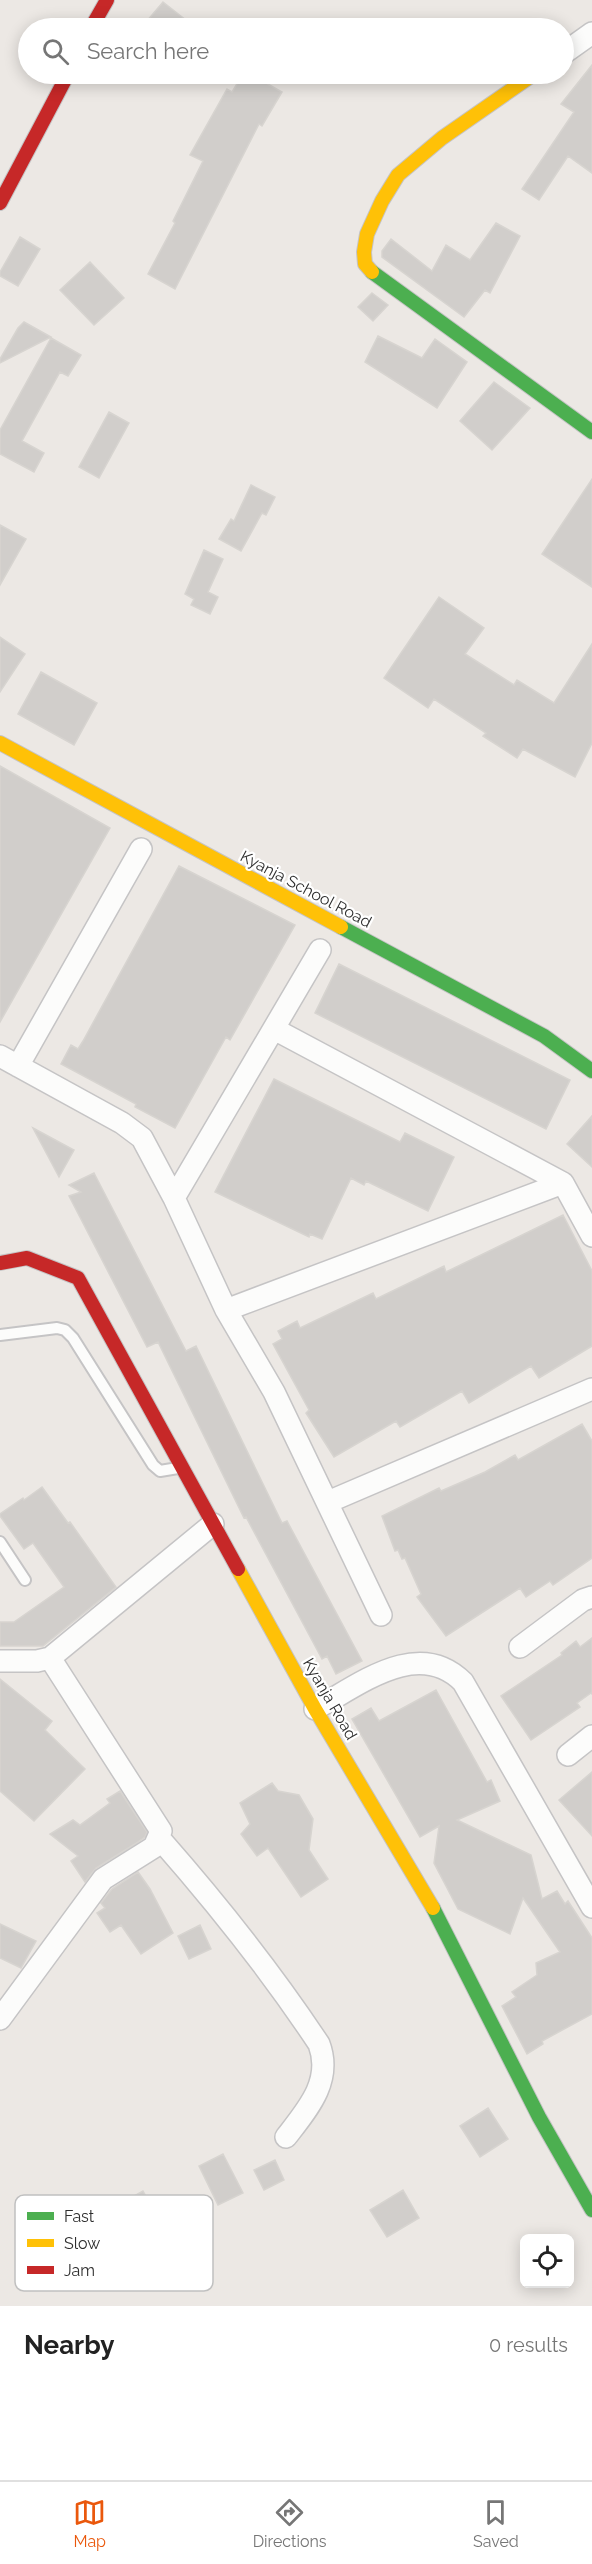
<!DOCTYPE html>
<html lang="en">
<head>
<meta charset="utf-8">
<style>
	body { margin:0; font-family:Raleway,sans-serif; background:#f6f6f6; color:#222 }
	.controls { position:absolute; right:18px; bottom:18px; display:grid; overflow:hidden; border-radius:9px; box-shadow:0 3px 15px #0003 }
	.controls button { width:54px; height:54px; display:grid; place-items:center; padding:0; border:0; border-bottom:2px solid #e0e0e0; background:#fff; color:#222; font:30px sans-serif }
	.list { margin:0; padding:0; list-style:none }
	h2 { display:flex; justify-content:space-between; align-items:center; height:78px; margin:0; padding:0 24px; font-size:26px }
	h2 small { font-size:20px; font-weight:400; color:#767676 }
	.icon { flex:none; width:33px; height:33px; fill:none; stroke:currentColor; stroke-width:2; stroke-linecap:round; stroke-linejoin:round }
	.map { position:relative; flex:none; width:592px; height:2306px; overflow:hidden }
	.search { position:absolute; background:#fff; box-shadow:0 3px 15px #0003; left:18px; right:18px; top:18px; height:66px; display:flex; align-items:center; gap:15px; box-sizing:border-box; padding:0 21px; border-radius:33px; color:#767676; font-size:22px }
	.sheet { height:174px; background:#fff }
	nav { display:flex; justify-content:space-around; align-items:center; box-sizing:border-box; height:84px; border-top:2px solid #e0e0e0; background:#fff; font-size:16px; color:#767676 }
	nav a { display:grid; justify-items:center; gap:3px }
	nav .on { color:#ea580c }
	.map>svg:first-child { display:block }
	.building { fill:#d1cecb; stroke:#d7d4d0; stroke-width:1.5 }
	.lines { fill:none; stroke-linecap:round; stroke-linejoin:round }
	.lane-casing { stroke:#c5c4c5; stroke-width:14 }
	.street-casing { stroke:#c5c4c5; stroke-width:24 }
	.fast-casing { stroke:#c5c4c5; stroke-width:16 }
	.slow-casing { stroke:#c5c4c5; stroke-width:16 }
	.jam-casing { stroke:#c5c4c5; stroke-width:16 }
	.lane { stroke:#fcfcfb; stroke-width:10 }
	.street { stroke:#fcfcfb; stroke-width:21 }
	.fast { stroke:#4caf50; stroke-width:14 }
	.slow { stroke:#ffc107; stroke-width:14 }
	.jam { stroke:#c62828; stroke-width:14 }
	.labels { text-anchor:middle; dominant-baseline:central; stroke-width:4.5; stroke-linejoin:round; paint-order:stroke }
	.street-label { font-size:16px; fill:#2e2e2e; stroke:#fff }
	.key { fill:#fff; stroke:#c0c0c0; stroke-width:1.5 }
	.key-label { font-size:16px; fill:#2e2e2e }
</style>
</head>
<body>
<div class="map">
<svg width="592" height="2306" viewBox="0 0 592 2306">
	<rect width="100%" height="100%" fill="#ece8e4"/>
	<path class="building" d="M163,2L196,28H141Z
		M592,65V173L568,156L539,200L522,189L574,112L561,104Z
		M243,74H273L266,83L282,92L262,126L259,124L175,289L148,274L175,223L173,221L203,161L190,155L227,89L232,92Z
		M496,223L520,236L490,293L485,290L464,317L382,257V251L391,239L432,271L446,245L470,260Z
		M20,237L40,249L18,286L0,276V272Z
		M90,262L124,298L94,325L60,290Z
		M372,293L388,305L373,321L358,307Z
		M24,322L51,337L0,363V359L18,328Z
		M378,336L422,358L435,339L467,362L437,408L365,362Z
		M51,338L81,355L68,376L60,372L22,441L44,453L34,472L0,454V430Z
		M494,382L530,408L492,450L460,421Z
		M109,412L129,423L99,478L79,467Z
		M592,479V587L542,554Z
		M251,485L275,497L266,515L262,513L241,551L219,539L231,519L234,521Z
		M0,525L26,539L0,585Z
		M204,550L223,559L208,592L218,597L210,614L191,605L194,599L185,594Z
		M439,597L484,628L465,654L514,685L517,680L554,703L592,644V743L575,777L523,749L517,758L483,736L486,733L434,699L428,708L384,678Z
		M0,637L25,654L0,692Z
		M41,672L97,703L74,745L18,714Z
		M0,766L110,828L0,1022Z
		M179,866L295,925L230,1040L226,1037L175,1128L135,1107L136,1104L61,1064L71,1045L78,1049L83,1041Z
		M339,964L570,1080L546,1129L315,1013Z
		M274,1079L400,1142L405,1133L454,1157L428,1211L366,1181L364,1185L351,1178L322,1239L310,1234L309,1237L215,1192Z
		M592,1116V1167L567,1144Z
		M33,1128L74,1150L59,1177Z
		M94,1173L186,1351L196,1346L282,1523L287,1521L362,1661L336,1674L327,1656L322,1659L246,1517L244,1518L158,1342L147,1347L69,1196L81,1192L69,1185Z
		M563,1215L592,1271V1346L539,1378L531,1366L469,1403L462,1391L400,1427L396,1421L334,1457L306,1413L309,1410L273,1344L282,1339L278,1331L297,1321L300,1328L373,1293L376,1299L444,1266L446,1272Z
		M582,1424L592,1441V1558L553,1585L550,1581L526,1597L520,1588L446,1636L417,1597L421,1594L405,1558L402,1559L398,1550L395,1551L382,1516L439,1488L441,1491L485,1472L515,1455L518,1460Z
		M42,1487L68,1523L70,1522L116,1587L43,1646H0V1622H14L64,1587L33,1543L24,1549L0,1516V1514L23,1498L24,1500Z
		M592,1638V1694L591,1693L577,1703L580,1707L531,1740L501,1696L562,1655L561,1653L576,1641L580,1647Z
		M0,1679L52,1721L45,1730L85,1769L34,1821L0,1791Z
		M436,1690L487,1782L491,1780L500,1801L457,1820L531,1855L542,1899L557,1891L565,1904L568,1901L592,1938V2014L542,2041L543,2044L527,2054L502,2006L516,1997L512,1992L537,1975L536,1963L560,1952L523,1898L510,1934L458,1909L434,1863L439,1826L420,1837L352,1719L371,1708L379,1721Z
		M592,1772V1836L559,1800Z
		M272,1783L278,1791L299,1795L313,1819L309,1850L328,1879L301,1897L268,1848L257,1856L241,1834L250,1824L240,1803Z
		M120,1791L147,1832L145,1837L135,1844L96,1868L85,1882L71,1861L78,1856L50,1834L73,1820L80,1825L110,1803L107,1799Z
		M138,1872L150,1889L173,1933L141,1954L121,1925L110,1932L97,1913L105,1908L101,1903L112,1889Z
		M0,1924L36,1941L21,1968L0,1958Z
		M200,1925L211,1949L189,1959L178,1936Z
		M488,2108L508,2139L480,2157L460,2126Z
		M223,2154L243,2193L218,2205L199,2166Z
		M275,2160L284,2180L264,2190L254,2170Z
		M403,2190L419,2218L387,2237L370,2210Z
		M143,2191L157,2216L154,2218L172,2248L168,2250L175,2262L144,2280L124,2247L137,2240L118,2205Z"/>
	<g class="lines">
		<g class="lane-casing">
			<path id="lane" d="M0,1335L57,1328L65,1330L73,1338L153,1465L160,1471L178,1468
				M0,1542L25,1580"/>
		</g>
		<g class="street-casing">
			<path id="street" d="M564,53L592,33
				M274,1029L563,1183
				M0,1056L122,1123L142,1138L174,1198L226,1310L274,1392L381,1615
				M18,1066L141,849
				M174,1198L320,950
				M226,1310L563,1183L592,1236
				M328,1502L592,1389
				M520,1647L583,1600L592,1597
				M0,1661H37L50,1658L213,1524
				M315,1709C359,1685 418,1637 463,1682L592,1907
				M568,1755L592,1736
				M160,1839C218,1905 270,1970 319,2044C333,2081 307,2110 286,2137
				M0,2019L103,1879L154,1847L161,1831L50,1658"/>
		</g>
		<g class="fast-casing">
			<path id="fast" d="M372,272L592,432
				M341,927L544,1036L592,1071
				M433,1908L539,2117L592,2210"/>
		</g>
		<g class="slow-casing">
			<path id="slow" d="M372,272L365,264L364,252L367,234L382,201L398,175L442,138L534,74
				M0,743L341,927
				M238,1569L315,1709L433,1908"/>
		</g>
		<g class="jam-casing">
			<path id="jam" d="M91,28L107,0
				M0,203L68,74
				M0,1263L27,1258L78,1278L238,1569"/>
		</g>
		<use href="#lane" class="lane"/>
		<use href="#street" class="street"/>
		<use href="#fast" class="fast"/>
		<use href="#slow" class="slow"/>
		<use href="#jam" class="jam"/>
	</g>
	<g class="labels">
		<g class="street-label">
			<text transform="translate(306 889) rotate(28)">Kyanja School Road</text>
			<text transform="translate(330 1699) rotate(60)">Kyanja Road</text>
		</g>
	</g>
	<rect x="15" y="2195" width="198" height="96" rx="9" class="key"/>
	<rect x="27" y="2212" width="27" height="8" fill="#4caf50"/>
	<rect x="27" y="2239" width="27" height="8" fill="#ffc107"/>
	<rect x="27" y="2266" width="27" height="8" fill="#c62828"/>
	<g class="key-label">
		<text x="64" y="2222">Fast</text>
		<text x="64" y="2249">Slow</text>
		<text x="64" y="2276">Jam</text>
	</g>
</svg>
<div class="controls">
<button><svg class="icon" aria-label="locate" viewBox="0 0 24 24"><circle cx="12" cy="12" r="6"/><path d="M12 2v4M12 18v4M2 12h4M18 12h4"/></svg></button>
</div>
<div class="search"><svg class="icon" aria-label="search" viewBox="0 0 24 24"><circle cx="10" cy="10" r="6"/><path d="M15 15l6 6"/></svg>Search here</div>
</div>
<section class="sheet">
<h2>Nearby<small>0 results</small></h2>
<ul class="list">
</ul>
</section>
<nav>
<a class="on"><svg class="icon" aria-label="map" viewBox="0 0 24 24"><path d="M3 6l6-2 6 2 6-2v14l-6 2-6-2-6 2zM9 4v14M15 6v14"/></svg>Map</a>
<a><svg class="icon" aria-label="directions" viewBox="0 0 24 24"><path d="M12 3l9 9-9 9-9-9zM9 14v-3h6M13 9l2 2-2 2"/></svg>Directions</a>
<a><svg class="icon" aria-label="saved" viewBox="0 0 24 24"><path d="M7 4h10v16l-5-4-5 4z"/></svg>Saved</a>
</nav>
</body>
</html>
